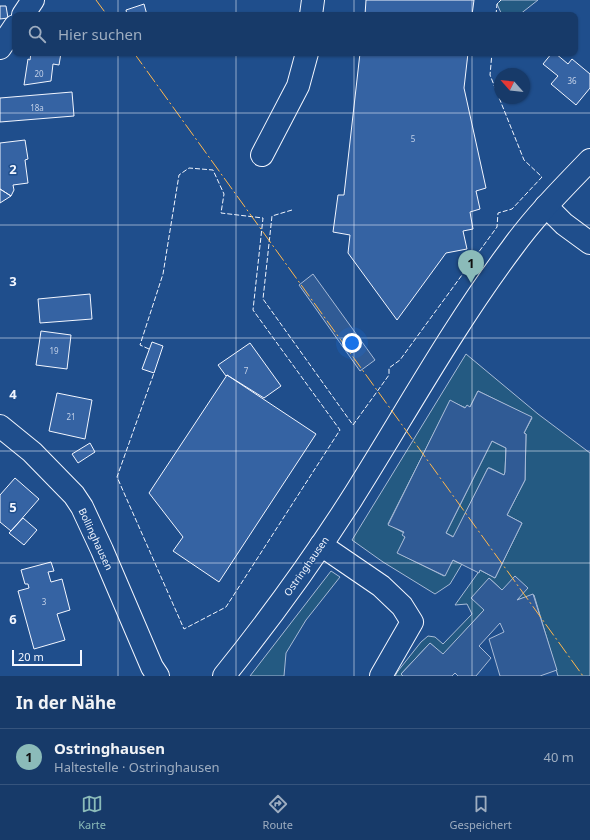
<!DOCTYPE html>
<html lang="de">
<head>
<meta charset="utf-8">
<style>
	body { margin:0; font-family:"Noto Sans",sans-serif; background:#20416f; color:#f1f3f6 }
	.compass { position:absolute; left:494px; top:68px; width:36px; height:36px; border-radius:50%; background:#173a69; box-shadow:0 1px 3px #0004; rotate:297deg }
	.scale { position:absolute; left:12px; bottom:10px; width:70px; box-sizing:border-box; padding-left:4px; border:2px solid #f2f6ff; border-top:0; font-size:11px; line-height:14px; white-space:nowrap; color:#f2f6ff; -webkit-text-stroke:3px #1f4e8c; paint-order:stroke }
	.you { position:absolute; left:352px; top:343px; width:14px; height:14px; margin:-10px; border:3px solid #fff; border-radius:50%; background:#1a73e8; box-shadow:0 0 0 6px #1a73e833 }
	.badge { display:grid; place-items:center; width:26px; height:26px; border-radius:50%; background:#8bbbb9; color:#111; font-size:13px; font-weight:700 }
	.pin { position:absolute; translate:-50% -33px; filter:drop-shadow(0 1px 2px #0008) }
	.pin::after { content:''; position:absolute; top:21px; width:14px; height:12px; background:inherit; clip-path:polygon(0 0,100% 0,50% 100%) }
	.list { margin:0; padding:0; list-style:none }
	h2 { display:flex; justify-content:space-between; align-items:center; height:52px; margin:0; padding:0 16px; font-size:17px }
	h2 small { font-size:13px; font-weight:400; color:#9eadc0 }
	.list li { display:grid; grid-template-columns:26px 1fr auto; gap:12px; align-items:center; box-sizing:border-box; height:56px; padding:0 16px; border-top:1px solid #36547d }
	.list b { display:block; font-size:15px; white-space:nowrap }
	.list p { margin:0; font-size:13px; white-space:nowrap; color:#9eadc0 }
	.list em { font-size:13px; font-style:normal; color:#9eadc0 }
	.icon { flex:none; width:22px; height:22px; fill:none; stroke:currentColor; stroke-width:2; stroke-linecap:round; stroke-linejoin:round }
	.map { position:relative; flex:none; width:590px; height:676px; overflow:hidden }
	.search { position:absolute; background:#173a69; box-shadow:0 1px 3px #0004; left:12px; right:12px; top:12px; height:44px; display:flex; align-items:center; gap:10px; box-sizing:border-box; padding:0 14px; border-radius:8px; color:#9eadc0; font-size:15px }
	.sheet { height:108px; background:#173a69 }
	nav { display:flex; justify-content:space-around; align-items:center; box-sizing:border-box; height:56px; border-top:1px solid #36547d; background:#173a69; font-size:11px; color:#9eadc0 }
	nav a { display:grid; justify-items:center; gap:2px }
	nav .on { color:#8bbbb9 }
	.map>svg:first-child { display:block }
	.green { fill:#245a82; stroke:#a8bbd7 }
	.parking { fill:#305b95; stroke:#a8bbd7; fill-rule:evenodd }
	.building { fill:#3563a3; stroke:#f2f6ff }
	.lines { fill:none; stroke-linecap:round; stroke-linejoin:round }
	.minor-casing { stroke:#f2f6ff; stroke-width:24 }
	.major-casing { stroke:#f2f6ff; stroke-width:24 }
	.minor { stroke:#1f4e8c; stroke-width:22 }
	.major { stroke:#1f4e8c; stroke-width:22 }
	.fence { stroke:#f2f6ff; stroke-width:1; stroke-dasharray:5 2; stroke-linecap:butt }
	.power { stroke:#ffb74d; stroke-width:1; stroke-dasharray:14 3 2 3; stroke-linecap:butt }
	.grid { fill:none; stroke:#f2f6ff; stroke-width:1; stroke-opacity:0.55 }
	.labels { text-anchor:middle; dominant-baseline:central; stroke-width:3; stroke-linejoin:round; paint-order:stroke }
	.number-label { font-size:8px; fill:#c3d1e8 }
	.street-label { font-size:10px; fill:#f2f6ff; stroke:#1f4e8c }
	.grid-label { font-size:13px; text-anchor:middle; font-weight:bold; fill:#f2f6ff; stroke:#1f4e8c; stroke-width:3; stroke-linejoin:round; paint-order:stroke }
</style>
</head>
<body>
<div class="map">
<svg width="590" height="676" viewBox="0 0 590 676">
	<rect width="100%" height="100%" fill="#1f4e8c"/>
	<path class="green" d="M501,0H538L519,15H502L497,4Z
		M466,354L538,414L590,453V676H558L534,595L516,600L502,590L489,578L484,610L443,655L430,643L401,674L403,676H395L398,671L421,642L428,636L435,637L443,644L472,614L467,604L455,605L480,570L495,578L522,523L507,515L525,480L526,434L524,433L532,418L478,391L470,407L466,408L450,401L388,524L404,533L405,537L398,553L444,576L452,560L462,564L450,584L435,594L383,562L352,540Z
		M492,441L506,448L505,472L504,475L490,468H488L454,537L446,533Z
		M331,571L340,577L306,620L286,653L284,676H250Z"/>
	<path class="parking" d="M313,274L375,360L360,371L299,285Z
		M478,391L532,417L524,433L526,434L525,480L507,515L522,523L495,578L480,570L479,573L453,560L445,576L397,553L405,537L402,535L404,532L388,525L450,400L465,408L467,405L470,407ZM492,441L506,448L505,472L504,475L489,468H488L453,537L446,533Z
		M515,576L528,588L517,600L533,594L557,670L540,676H500L489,639L504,632L500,623L479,646L491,658L476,676H458L455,673L452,676H403L401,674L430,643L443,654L484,610L471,598L489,578L502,590Z"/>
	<path class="building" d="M366,0H474L472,15H365Z
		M144,4L147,15H127L126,10Z
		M0,6H6L8,18L0,19Z
		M31,53H61L59,65L53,64L51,81L24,85L28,59L30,60Z
		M360,53H468L464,88L486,188L476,191L480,209L470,212L473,229L463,231L467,249L446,253L397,320L348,253L350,235L333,232L338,195H344Z
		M552,53H555L568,64L572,59L590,74V88L576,105L551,84L558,76L543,64Z
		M72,92L74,116L0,122V98Z
		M25,140L28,159L25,160L28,183L13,185L14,190L11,196L0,189V143Z
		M0,189L11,196L0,203Z
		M90,294L92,319L40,323L38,299Z
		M41,331L71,335L67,369L36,365Z
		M152,342L163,346L154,373L142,369Z
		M250,343L281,386L264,398L227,375L226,376L218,365Z
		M227,375L316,434L219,582L173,551L183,537L149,493Z
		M57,393L92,400L85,439L49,431Z
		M90,443L95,452L78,463L72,454Z
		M15,478L39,499L11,531L0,522V495Z
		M23,518L37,530L24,545L9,533Z
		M51,562L54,571L48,572L51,582L62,579L70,610L57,614L65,640L34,649L18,591L29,588L28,584H25L21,570Z"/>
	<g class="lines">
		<g class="minor-casing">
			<path id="minor" d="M23,15L33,0
				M311,15L313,0
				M0,48L15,26
				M262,155L298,86L307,53
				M546,206L564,224L590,243
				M0,426L32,452L74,495L82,507L102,550L152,667L158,676
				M321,545L381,586L402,606L412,622L381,676"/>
		</g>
		<g class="major-casing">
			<path id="major" d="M224,676C269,620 312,561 351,500C404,416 452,328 512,248C535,216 563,188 590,160"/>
		</g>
		<use href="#minor" class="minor"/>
		<use href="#major" class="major"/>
		<path class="fence" d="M496,15L497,4L501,0
			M292,210L272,216L263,299L353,425L389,375V368L400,360L497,227L498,213L512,209L542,177L524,160L490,75L492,53
			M149,349L140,345L163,274L179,175L189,168L213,170L224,194L221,213L263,218L253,310L340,430L226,607L184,629L117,477L154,373"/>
		<path class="power" d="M96,0L107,15
			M134,53L583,676"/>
	</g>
	<path class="grid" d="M118,0V15M236,0V15M354,0V15M472,0V15M118,53V676M236,53V676M354,53V676M472,53V676M0,113H590M0,225H590M0,338H590M0,451H590M0,563H590"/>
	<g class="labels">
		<g class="number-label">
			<text x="39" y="73">20</text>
			<text x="572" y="80">36</text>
			<text x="37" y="107">18a</text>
			<text x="413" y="138">5</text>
			<text x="54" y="350">19</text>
			<text x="246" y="370">7</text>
			<text x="71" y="416">21</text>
			<text x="44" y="601">3</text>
		</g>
		<g class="street-label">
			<text transform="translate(96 539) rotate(65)">Bollinghausen</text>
			<text transform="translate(306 566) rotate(-55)">Ostringhausen</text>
		</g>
	</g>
	<g class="grid-label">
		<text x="13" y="174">2</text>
		<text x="13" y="286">3</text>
		<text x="13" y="399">4</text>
		<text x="13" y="512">5</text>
		<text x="13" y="624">6</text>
	</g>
</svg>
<svg class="compass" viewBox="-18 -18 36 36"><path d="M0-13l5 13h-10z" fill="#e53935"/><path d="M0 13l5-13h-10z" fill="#9eadc0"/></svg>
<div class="scale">20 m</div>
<div class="you"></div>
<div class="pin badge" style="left:471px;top:283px">1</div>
<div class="search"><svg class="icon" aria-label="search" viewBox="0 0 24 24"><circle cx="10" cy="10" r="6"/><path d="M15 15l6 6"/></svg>Hier suchen</div>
</div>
<section class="sheet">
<h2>In der Nähe<small></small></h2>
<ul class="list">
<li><span class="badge">1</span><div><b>Ostringhausen</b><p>Haltestelle · Ostringhausen</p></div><em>40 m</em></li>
</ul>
</section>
<nav>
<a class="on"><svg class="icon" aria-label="map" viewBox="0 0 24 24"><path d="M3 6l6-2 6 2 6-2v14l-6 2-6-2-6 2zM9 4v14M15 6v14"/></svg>Karte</a>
<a><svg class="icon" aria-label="directions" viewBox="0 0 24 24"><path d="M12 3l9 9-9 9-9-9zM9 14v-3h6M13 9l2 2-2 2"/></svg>Route</a>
<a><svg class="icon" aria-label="saved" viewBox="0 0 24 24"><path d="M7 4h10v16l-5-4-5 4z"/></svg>Gespeichert</a>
</nav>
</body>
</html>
